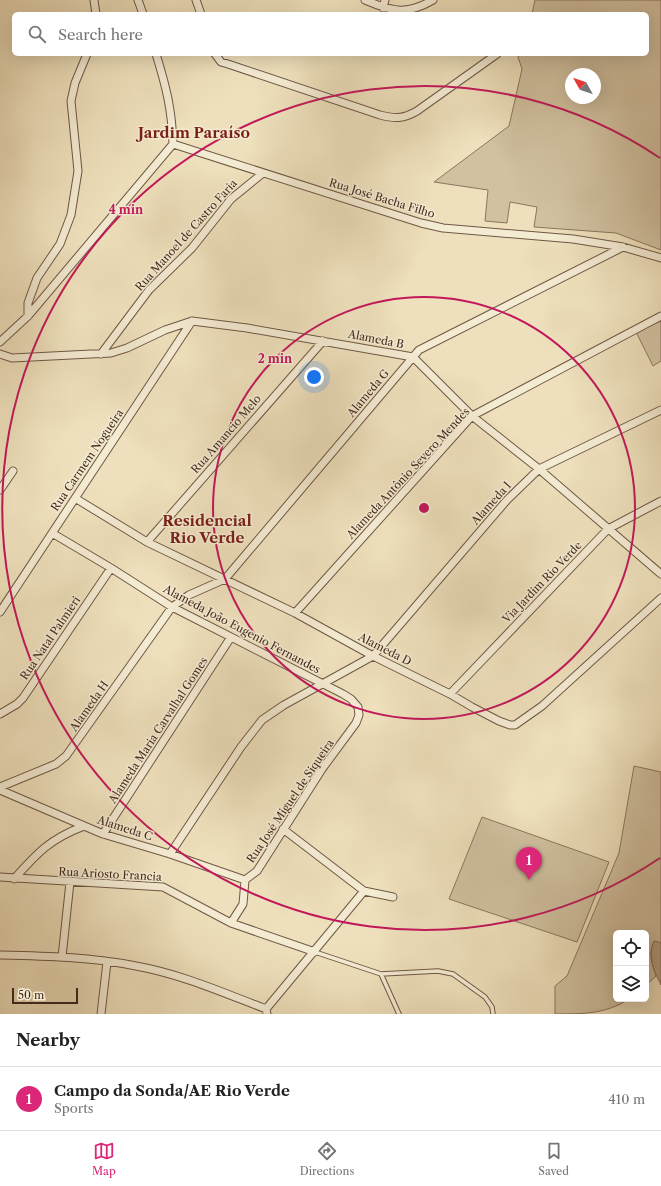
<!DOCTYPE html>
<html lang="en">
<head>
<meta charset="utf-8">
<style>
	body { margin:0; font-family:"Libre Caslon Text",serif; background:#f6f6f6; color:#222 }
	.controls { position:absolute; right:12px; bottom:12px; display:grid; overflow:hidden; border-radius:6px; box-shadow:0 4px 16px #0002 }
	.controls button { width:36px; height:36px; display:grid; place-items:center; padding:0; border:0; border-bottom:1px solid #e0e0e0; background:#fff; color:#222; font:20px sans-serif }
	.compass { position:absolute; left:565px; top:68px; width:36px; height:36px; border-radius:50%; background:#fff; box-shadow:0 4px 16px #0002; rotate:310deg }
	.scale { position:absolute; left:12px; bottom:10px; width:66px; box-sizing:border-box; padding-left:4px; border:2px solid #452b1c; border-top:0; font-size:11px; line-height:14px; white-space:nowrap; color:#452b1c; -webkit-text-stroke:3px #f4ebd3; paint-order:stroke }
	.you { position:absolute; left:314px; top:377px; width:14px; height:14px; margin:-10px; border:3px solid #fff; border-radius:50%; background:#1a73e8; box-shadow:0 0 0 6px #1a73e833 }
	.badge { display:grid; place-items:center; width:26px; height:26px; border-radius:50%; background:#db2777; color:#fff; font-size:13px; font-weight:700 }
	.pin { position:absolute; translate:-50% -33px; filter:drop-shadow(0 1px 2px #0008) }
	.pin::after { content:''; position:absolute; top:21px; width:14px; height:12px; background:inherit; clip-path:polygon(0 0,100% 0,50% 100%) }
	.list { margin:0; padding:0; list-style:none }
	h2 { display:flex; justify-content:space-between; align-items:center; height:52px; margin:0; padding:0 16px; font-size:17px }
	h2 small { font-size:13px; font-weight:400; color:#767676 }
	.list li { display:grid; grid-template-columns:26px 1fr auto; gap:12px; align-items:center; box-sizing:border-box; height:64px; padding:0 16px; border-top:1px solid #e0e0e0 }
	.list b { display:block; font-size:15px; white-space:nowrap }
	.list p { margin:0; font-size:13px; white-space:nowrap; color:#767676 }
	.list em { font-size:13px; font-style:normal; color:#767676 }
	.icon { flex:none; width:22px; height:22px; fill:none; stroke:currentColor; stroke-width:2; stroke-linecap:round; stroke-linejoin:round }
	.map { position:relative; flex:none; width:661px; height:1014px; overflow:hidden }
	.search { position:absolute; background:#fff; box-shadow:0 4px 16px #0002; left:12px; right:12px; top:12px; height:44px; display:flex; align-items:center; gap:10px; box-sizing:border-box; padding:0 14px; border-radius:6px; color:#767676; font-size:15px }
	.sheet { height:116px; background:#fff }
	nav { display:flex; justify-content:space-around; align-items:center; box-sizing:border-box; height:56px; border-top:1px solid #e0e0e0; background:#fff; font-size:11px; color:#767676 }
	nav a { display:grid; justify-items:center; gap:2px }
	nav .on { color:#db2777 }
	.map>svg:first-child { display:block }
	.green { fill:#d1c1a1; stroke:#8b765e; fill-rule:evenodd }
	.water { fill:#b5a286; stroke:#88725c }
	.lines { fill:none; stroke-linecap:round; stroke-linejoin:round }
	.service-casing { stroke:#6f5844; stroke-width:5.5 }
	.minor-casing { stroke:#6f5844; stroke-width:9 }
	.service { stroke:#f4ebd3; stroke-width:3.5 }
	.minor { stroke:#f4ebd3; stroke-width:7 }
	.ring { fill:none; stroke:#c2185b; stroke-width:2 }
	.labels { text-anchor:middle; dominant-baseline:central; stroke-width:3; stroke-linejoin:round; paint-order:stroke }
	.street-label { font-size:11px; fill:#452b1c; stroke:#f4ebd3 }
	.district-label { font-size:15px; font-weight:bold; fill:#7a1f14; stroke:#f4ebd3 }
	.centre { fill:#c2185b; stroke:#f4ebd3; stroke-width:2 }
	.ring-label { font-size:12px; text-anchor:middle; font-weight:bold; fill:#c2185b; stroke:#f4ebd3; stroke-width:3; stroke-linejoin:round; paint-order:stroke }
</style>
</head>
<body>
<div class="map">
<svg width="661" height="1014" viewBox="0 0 661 1014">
	<rect width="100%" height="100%" fill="#eee0bc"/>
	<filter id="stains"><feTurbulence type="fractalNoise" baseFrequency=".005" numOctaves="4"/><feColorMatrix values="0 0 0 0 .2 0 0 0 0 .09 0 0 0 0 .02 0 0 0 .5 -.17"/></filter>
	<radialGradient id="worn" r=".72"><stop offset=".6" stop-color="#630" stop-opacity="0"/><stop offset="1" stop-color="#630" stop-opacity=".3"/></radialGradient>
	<path class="green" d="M535,0H661V250L616,233L534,227L537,207L510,202L507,223L485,221L488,190L434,182L509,126L522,69L518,57L519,54H647V14H532ZM571,74H595V98H571Z
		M661,321V361L653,366L636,332Z
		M634,766L661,772V943L654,941C648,953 652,964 656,976L646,985V933H616V999H629C606,1014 583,1014 555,1014V986L567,976L619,853Z
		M482,817L609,862L577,942L449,899Z"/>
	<path class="water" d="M654,941L661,943V985C654,971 647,956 654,941Z"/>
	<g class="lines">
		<g class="service-casing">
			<path id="service" d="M315,952L381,974L438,971L453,974L485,997L492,1007L493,1014
				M381,974L399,1014"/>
		</g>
		<g class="minor-casing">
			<path id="minor" d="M94,0L96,14
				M138,0L143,14
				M196,0L201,14
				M365,0C393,12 407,15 433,0
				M383,8L385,0
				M215,54L221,62L228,64L380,115C395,119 403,119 417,111L497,54
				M173,144L421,223L443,228L573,239L623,247L661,258
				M28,316V303L37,278L60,244L71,215L78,171L71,101L75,83L87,54
				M0,342L28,316L173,144C172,110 166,86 156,54
				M0,354L12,358L111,353L127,348L165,330L192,321L247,328L413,357L472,416L539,469L661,574
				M101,354L149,290L192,248L231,199L263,173
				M0,490L13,471
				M75,498L147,542L295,613L373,656L450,694L472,707L499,721L510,725H515L542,706L661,598
				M52,533L111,568L172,607L343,694L351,699L358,707L359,715L356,723L322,769L257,871L245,880
				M147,542L323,341
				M0,612L192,321
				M295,613L472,416L661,316
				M450,694L608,529L661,501
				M0,714L17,704L23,698L111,568
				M0,787L56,764L66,756L172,607L189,595L225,579L419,350L623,247
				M0,790L103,834L170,854L245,880
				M283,829L364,891L393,897
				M103,834L231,637
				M170,854L241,747L262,720L284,705L373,656L507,500L539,469L661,410
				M0,877L163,887L231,923L315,952
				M14,879C38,852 50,839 84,826
				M231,923L243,904L245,880
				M0,955C45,956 92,957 136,966C181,974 224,993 266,1009
				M62,957L70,882
				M101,1014L107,962
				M267,1014L266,1009L364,891"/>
		</g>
		<use href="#service" class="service"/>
		<use href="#minor" class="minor"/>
	</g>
	<g class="ring">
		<circle cx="424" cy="508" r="211"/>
		<path d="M660 858A422 422 0 1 1 660 158"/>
	</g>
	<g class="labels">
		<g class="street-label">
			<text transform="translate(382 198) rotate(17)">Rua José Bacha Filho</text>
			<text transform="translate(186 235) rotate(-48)">Rua Manoel de Castro Faria</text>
			<text transform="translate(376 339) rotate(11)">Alameda B</text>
			<text transform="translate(368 393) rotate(-50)">Alameda G</text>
			<text transform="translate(226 434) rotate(-49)">Rua Amancio Melo</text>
			<text transform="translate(87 460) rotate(-56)">Rua Carmem Nogueira</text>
			<text transform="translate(408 473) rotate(-47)">Alameda Antônio Severo Mendes</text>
			<text transform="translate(491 503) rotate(-48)">Alameda I</text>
			<text transform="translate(542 582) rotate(-46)">Via Jardim Rio Verde</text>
			<text transform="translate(242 629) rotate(28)">Alameda João Eugenio Fernandes</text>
			<text transform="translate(50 638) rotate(-56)">Rua Natal Palmieri</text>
			<text transform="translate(385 649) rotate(27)">Alameda D</text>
			<text transform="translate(89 706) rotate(-55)">Alameda H</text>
			<text transform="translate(158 730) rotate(-57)">Alameda Maria Carvalhal Gomes</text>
			<text transform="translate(290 801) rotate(-56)">Rua José Miguel de Siqueira</text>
			<text transform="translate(125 828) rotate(18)">Alameda C</text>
			<text transform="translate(110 874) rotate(3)">Rua Ariosto Francia</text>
		</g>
		<g class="district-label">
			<text x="194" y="132">Jardim Paraíso</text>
			<text x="207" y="520">Residencial<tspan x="207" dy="17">Rio Verde</tspan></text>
		</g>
	</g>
	<circle cx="424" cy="508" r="6" class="centre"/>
	<g class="ring-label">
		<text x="126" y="214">4 min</text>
		<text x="275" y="363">2 min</text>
	</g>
	<rect width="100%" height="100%" filter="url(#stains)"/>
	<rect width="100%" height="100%" fill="url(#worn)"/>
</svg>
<div class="controls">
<button><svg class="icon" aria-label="locate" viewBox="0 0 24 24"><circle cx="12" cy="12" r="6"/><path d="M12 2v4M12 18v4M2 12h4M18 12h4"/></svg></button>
<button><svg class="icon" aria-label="layers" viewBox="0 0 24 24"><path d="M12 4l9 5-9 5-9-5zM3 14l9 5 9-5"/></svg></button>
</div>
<svg class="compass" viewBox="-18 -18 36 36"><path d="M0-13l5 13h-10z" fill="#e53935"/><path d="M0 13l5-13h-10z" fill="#767676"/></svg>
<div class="scale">50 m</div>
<div class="you"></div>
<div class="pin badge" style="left:529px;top:880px">1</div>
<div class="search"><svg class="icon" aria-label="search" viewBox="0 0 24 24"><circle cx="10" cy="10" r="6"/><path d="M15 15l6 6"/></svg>Search here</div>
</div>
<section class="sheet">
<h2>Nearby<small></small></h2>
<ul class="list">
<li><span class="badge">1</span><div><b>Campo da Sonda/AE Rio Verde</b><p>Sports</p></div><em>410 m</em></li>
</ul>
</section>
<nav>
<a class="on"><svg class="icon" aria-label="map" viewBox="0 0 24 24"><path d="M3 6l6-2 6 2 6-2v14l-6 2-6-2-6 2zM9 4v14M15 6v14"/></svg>Map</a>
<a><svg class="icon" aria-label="directions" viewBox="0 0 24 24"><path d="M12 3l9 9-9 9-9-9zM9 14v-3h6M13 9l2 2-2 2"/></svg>Directions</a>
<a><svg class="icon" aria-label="saved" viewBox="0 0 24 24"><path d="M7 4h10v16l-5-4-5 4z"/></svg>Saved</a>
</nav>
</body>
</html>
